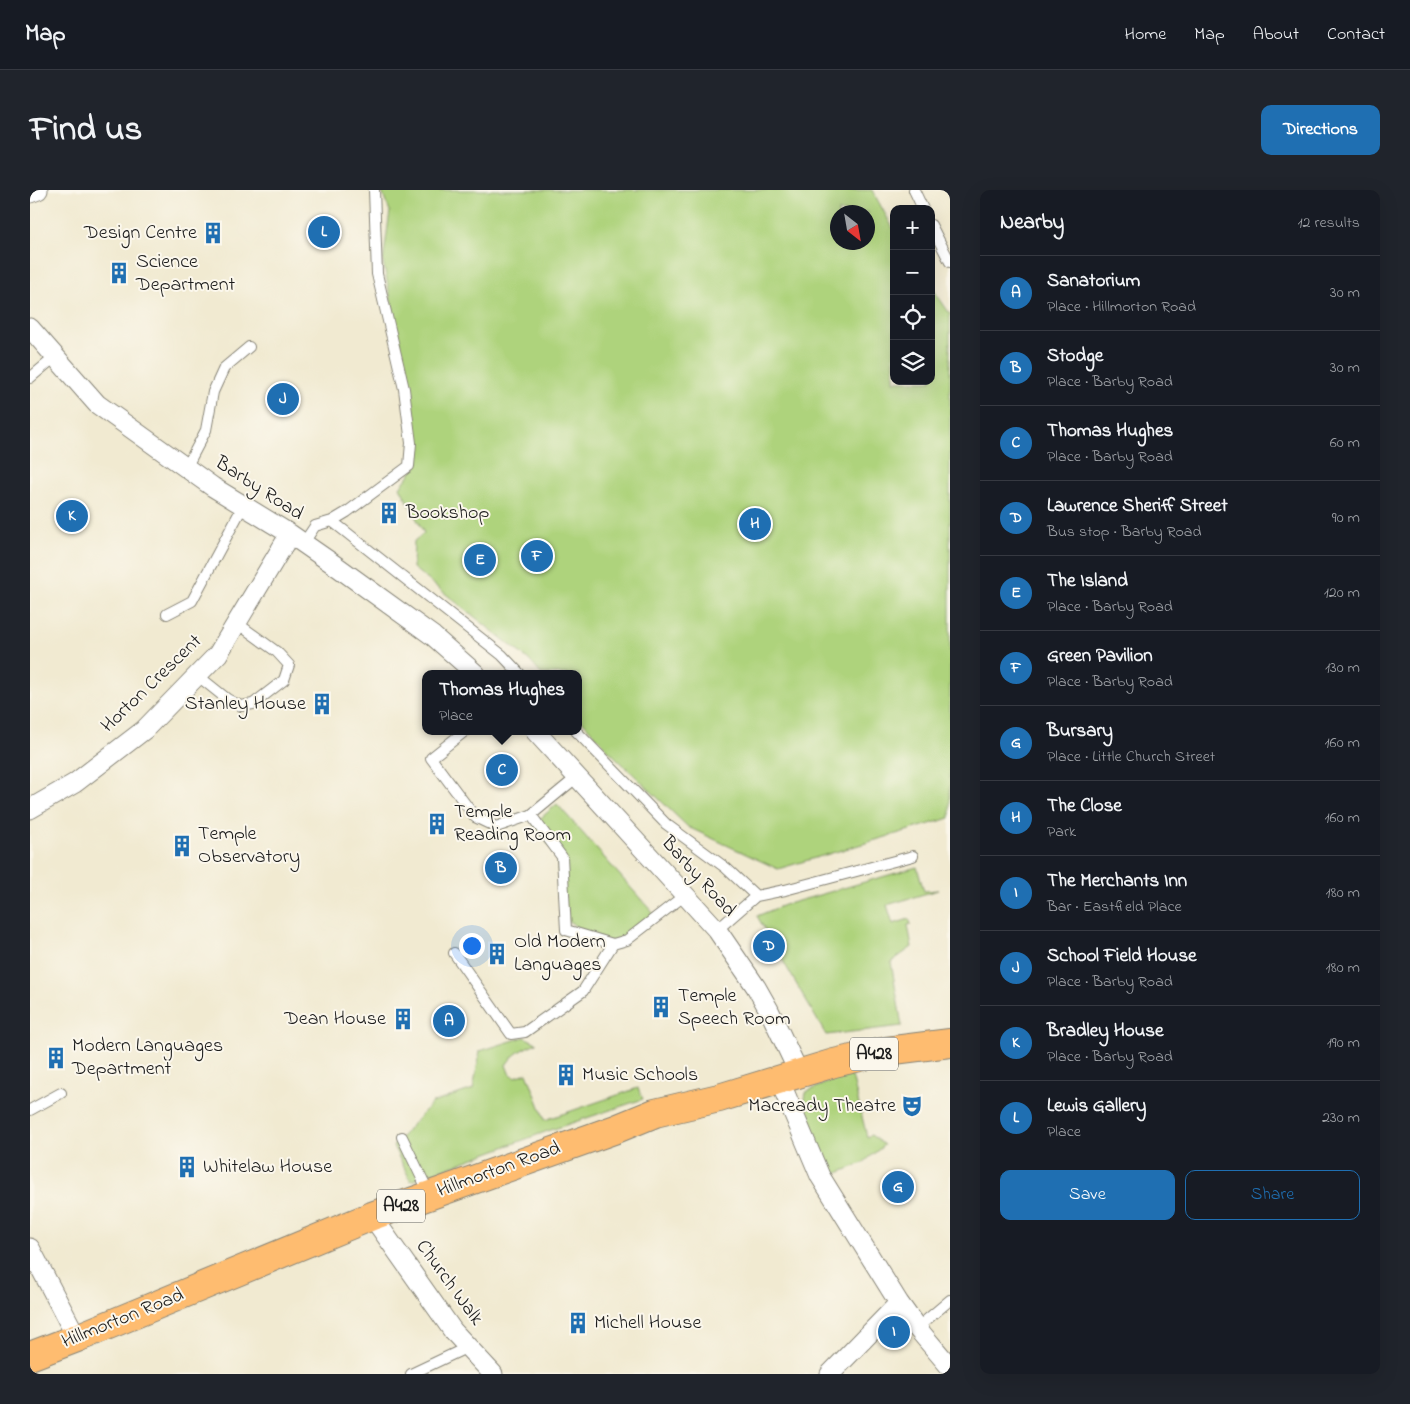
<!DOCTYPE html>
<html lang="en">
<head>
<meta charset="utf-8">
<style>
	body { margin:0; font-family:"Indie Flower",sans-serif; background:#20242c; color:#f1f3f6 }
	.controls { position:absolute; right:15px; top:15px; display:grid; overflow:hidden; border-radius:10px; box-shadow:0 5px 20px #0002 }
	.controls button { width:45px; height:45px; display:grid; place-items:center; padding:0; border:0; border-bottom:1px solid #363941; background:#171b24; color:#f1f3f6; font:25px sans-serif }
	.compass { position:absolute; left:800px; top:15px; width:45px; height:45px; border-radius:50%; background:#171b24; box-shadow:0 5px 20px #0002; rotate:149deg }
	.you { position:absolute; left:441px; top:755px; width:18px; height:18px; margin:-12px; border:4px solid #fff; border-radius:50%; background:#1a73e8; box-shadow:0 0 0 8px #1a73e833 }
	.badge { display:grid; place-items:center; width:32px; height:32px; border-radius:50%; background:#1f6fb2; color:#fff; font-size:16px; font-weight:700 }
	.pin { position:absolute; translate:-50% -50%; border:2px solid #fff; box-shadow:0 1px 5px #0006 }
	.popup { position:absolute; left:392px; top:480px; width:160px; height:65px; box-sizing:border-box; display:grid; place-content:center; border-radius:10px; background:#171b24; filter:drop-shadow(0 1px 4px #0005); font-size:16px; white-space:nowrap; color:#9ea1a6 }
	.popup b { font-size:19px; color:#f1f3f6 }
	.popup::after { content:''; position:absolute; left:50%; top:100%; margin-left:-10px; border:10px solid transparent; border-top-color:#171b24 }
	.list { margin:0; padding:0; list-style:none }
	h2 { display:flex; justify-content:space-between; align-items:center; height:65px; margin:0; padding:0 20px; font-size:21px }
	h2 small { font-size:16px; font-weight:400; color:#9ea1a6 }
	.list li { display:grid; grid-template-columns:32px 1fr auto; gap:15px; align-items:center; box-sizing:border-box; height:75px; padding:0 20px; border-top:1px solid #363941 }
	.list b { display:block; font-size:19px; white-space:nowrap }
	.list p { margin:0; font-size:16px; white-space:nowrap; color:#9ea1a6 }
	.list em { font-size:16px; font-style:normal; color:#9ea1a6 }
	.actions { display:flex; gap:10px; padding:15px 20px }
	.actions a { flex:1; padding:11px 0; border:1px solid #1f6fb2; border-radius:10px; text-align:center; font-size:18px; color:#1f6fb2 }
	.actions .main { background:#1f6fb2; color:#fff }
	.icon { flex:none; width:28px; height:28px; fill:none; stroke:currentColor; stroke-width:2; stroke-linecap:round; stroke-linejoin:round }
	.map { position:relative; flex:none; width:920px; height:1184px; overflow:hidden; border-radius:10px }
	header { display:flex; align-items:center; gap:30px; box-sizing:border-box; height:70px; padding:0 25px; background:#171b24; border-bottom:1px solid #363941 }
	header strong { font-size:24px }
	nav { display:flex; gap:28px; margin-inline-start:auto; font-size:18px }
	.intro { display:flex; align-items:center; justify-content:space-between; box-sizing:border-box; height:120px; padding:0 30px }
	h1 { margin:0; font-size:35px }
	.button { padding:12px 22px; border-radius:10px; background:#1f6fb2; color:#fff; font-size:18px; font-weight:700 }
	main { display:flex; gap:30px; padding:0 30px }
	aside { flex:1; background:#171b24; border-radius:10px; box-shadow:0 5px 20px #0002 }
	.map>svg:first-child { display:block }
	.green { fill:#aed37c; stroke:#65784c; fill-rule:evenodd }
	.lines { fill:none; stroke-linecap:round; stroke-linejoin:round }
	.service-casing { stroke:#868376; stroke-width:12 }
	.minor-casing { stroke:#868376; stroke-width:21 }
	.trunk-casing { stroke:#868376; stroke-width:30 }
	.service { stroke:#fff; stroke-width:10 }
	.minor { stroke:#fff; stroke-width:19 }
	.trunk { stroke:#febc70; stroke-width:28 }
	.labels { text-anchor:middle; dominant-baseline:central; stroke-width:4; stroke-linejoin:round; paint-order:stroke }
	.shield { fill:#fbf7ec; stroke:#5f5e5a; stroke-width:1 }
	.shield-label { font-size:19px; font-weight:bold; fill:#1c1c1c }
	.poi-label { font-size:20px; fill:#1c1c1c; stroke:#fbf7ec; text-anchor:start }
	.street-label { font-size:20px; fill:#1c1c1c; stroke:#fbf7ec }
</style>
</head>
<body>
<header>
<strong>Map</strong>
<nav><a>Home</a><a>Map</a><a>About</a><a>Contact</a></nav>
</header>
<div class="intro"><h1>Find us</h1><a class="button">Directions</a></div>
<main>
<div class="map">
<svg width="920" height="1184" viewBox="0 0 920 1184">
	<rect width="100%" height="100%" fill="#fbf7ec"/>
	<filter id="ink" filterUnits="userSpaceOnUse"><feTurbulence type="fractalNoise" baseFrequency=".02" numOctaves="2"/><feDisplacementMap in="SourceGraphic" scale="10" xChannelSelector="R" yChannelSelector="G"/><feConvolveMatrix kernelMatrix="1 2 1 2 8 2 1 2 1" color-interpolation-filters="sRGB"/></filter>
	<filter id="wash" filterUnits="userSpaceOnUse"><feTurbulence type="fractalNoise" baseFrequency=".0096" numOctaves="4" result="noise"/><feDisplacementMap in="SourceGraphic" scale="20" xChannelSelector="R" yChannelSelector="G"/><feGaussianBlur stdDeviation="1.12" result="paint"/><feColorMatrix in="noise" values="0 0 0 0 0 0 0 0 0 0 0 0 0 0 0 0 0 1.4 0 .05"/><feComposite in="paint" operator="in"/></filter>
	<g filter="url(#wash)">
		<rect width="100%" height="100%" fill="#f1ead1"/>
		<path class="green" d="M351,0H842L864,40V191H901V96L920,124V628L748,679L658,637L578,560L548,526V484H511L499,470L383,378L384,351L394,343L370,297L388,274L381,206L353,72L360,21ZM808,22H838V52H808Z
			M527,614L624,724L597,746L571,758L548,749C547,735 545,733 531,729L527,665L503,635Z
			M887,677L894,701L908,700L857,715L863,734L879,729L881,734L878,735L882,757L861,772L872,836L796,845L727,726L754,715Z
			M494,847L507,853C494,858 484,863 476,875L479,883L485,887L497,883L515,930L608,898L613,909L518,941L381,991L363,956L402,913L443,899L450,861Z
			M822,886L837,947L841,945L854,955L833,973L800,986L773,922L776,902L801,891Z"/>
	</g>
	<g filter="url(#ink)">
		<g class="lines">
			<g class="service-casing">
				<path id="service" d="M884,0L893,19
					M901,35L920,72
					M0,188L25,167
					M156,278L176,240L183,202L194,178L219,157
					M302,331L472,465L490,484
					M273,354L285,336L302,331L317,322L379,276L381,253L374,199L347,84L344,0
					M137,424L162,411L213,316
					M167,485L197,509L211,516L223,514L254,490L259,475L247,462L207,433
					M435,541L401,568L445,627L466,637L501,625L547,587
					M546,541L636,634L696,678L726,706L755,700L883,666
					M501,625L532,667L536,740L583,754L597,750L655,705
					M687,740L726,706
					M424,763L481,844L495,842L553,801L583,754
					M0,920L31,903
					M372,947L400,1005
					M887,1138L920,1110
					M381,1184L438,1157"/>
			</g>
			<g class="minor-casing">
				<path id="minor" d="M0,3L8,0
					M0,138L67,214L183,297L260,344L309,378L403,446L446,484
					M505,541L687,740L726,797L739,820L769,883
					M0,619L45,593L114,540L188,464L260,344
					M749,889L790,986L869,1113L887,1138L920,1177
					M342,1026L423,1141L463,1184
					M0,1058L47,1148
					M800,1184L869,1113"/>
			</g>
			<g class="trunk-casing">
				<path id="trunk" d="M0,1166L47,1148L342,1026L586,939L625,923L689,908L804,873L856,861L920,853"/>
			</g>
			<use href="#service" class="service"/>
			<use href="#minor" class="minor"/>
			<use href="#trunk" class="trunk"/>
		</g>
	</g>
	<defs>
		<g id="building-bare" transform="scale(1.725)"><path d="M-4-6H4V6H1V3H-1V6H-4ZM-2.5-4.3h1.7v1.8h-1.7ZM.8-4.3h1.7v1.8H.8ZM-2.5-1h1.7V.8h-1.7ZM.8-1h1.7V.8H.8Z" fill="#1f6fb2" stroke="#fbf7ec" stroke-width="2.5" paint-order="stroke"/></g>
		<g id="theatre-bare" transform="scale(1.725)"><path d="M-5-5.5Q0-4 5-5.5V0Q5 5 0 6Q-5 5-5 0ZM-3.3-2.5H-1v1.5H-3.3ZM1-2.5H3.3v1.5H1ZM-2.8 1Q0 5.5 2.8 1Z" fill="#1f6fb2" stroke="#fbf7ec" stroke-width="2.5" paint-order="stroke"/></g>
	</defs>
	<g fill-rule="evenodd">
		<use href="#building-bare" x="183" y="43"/>
		<use href="#building-bare" x="89" y="83"/>
		<use href="#building-bare" x="359" y="323"/>
		<use href="#building-bare" x="292" y="514"/>
		<use href="#building-bare" x="407" y="634"/>
		<use href="#building-bare" x="152" y="656"/>
		<use href="#building-bare" x="467" y="764"/>
		<use href="#building-bare" x="631" y="817"/>
		<use href="#building-bare" x="373" y="829"/>
		<use href="#building-bare" x="26" y="868"/>
		<use href="#building-bare" x="536" y="885"/>
		<use href="#theatre-bare" x="882" y="916"/>
		<use href="#building-bare" x="157" y="977"/>
		<use href="#building-bare" x="548" y="1133"/>
	</g>
	<g class="labels">
		<g class="shield">
			<rect x="820" y="847.5" width="48" height="33" rx="4"/>
			<rect x="347" y="999.5" width="48" height="33" rx="4"/>
		</g>
		<g class="shield-label">
			<text x="844" y="864">A428</text>
			<text x="371" y="1016">A428</text>
		</g>
		<g class="poi-label">
			<text x="167" y="43" text-anchor="end">Design Centre</text>
			<text x="106" y="72">Science<tspan x="106" dy="23">Department</tspan></text>
			<text x="376" y="323">Bookshop</text>
			<text x="276" y="514" text-anchor="end">Stanley House</text>
			<text x="424" y="622">Temple<tspan x="424" dy="23">Reading Room</tspan></text>
			<text x="168" y="644">Temple<tspan x="168" dy="23">Observatory</tspan></text>
			<text x="484" y="752">Old Modern<tspan x="484" dy="23">Languages</tspan></text>
			<text x="648" y="806">Temple<tspan x="648" dy="23">Speech Room</tspan></text>
			<text x="356" y="829" text-anchor="end">Dean House</text>
			<text x="42" y="856">Modern Languages<tspan x="42" dy="23">Department</tspan></text>
			<text x="552" y="885">Music Schools</text>
			<text x="866" y="916" text-anchor="end">Macready Theatre</text>
			<text x="173" y="977">Whitelaw House</text>
			<text x="564" y="1133">Michell House</text>
		</g>
		<g class="street-label">
			<text transform="translate(229 299) rotate(33)">Barby Road</text>
			<text transform="translate(122 494) rotate(-44)">Horton Crescent</text>
			<text transform="translate(668 687) rotate(48)">Barby Road</text>
			<text transform="translate(469 980) rotate(-20)">Hillmorton Road</text>
			<text transform="translate(419 1093) rotate(54)">Church Walk</text>
			<text transform="translate(93 1129) rotate(-22)">Hillmorton Road</text>
		</g>
	</g>
</svg>
<div class="controls">
<button>+</button>
<button>−</button>
<button><svg class="icon" aria-label="locate" viewBox="0 0 24 24"><circle cx="12" cy="12" r="6"/><path d="M12 2v4M12 18v4M2 12h4M18 12h4"/></svg></button>
<button><svg class="icon" aria-label="layers" viewBox="0 0 24 24"><path d="M12 4l9 5-9 5-9-5zM3 14l9 5 9-5"/></svg></button>
</div>
<svg class="compass" viewBox="-18 -18 36 36"><path d="M0-13l5 13h-10z" fill="#e53935"/><path d="M0 13l5-13h-10z" fill="#9ea1a6"/></svg>
<div class="you"></div>
<div class="pin badge" style="left:419px;top:831px">A</div>
<div class="pin badge" style="left:471px;top:678px">B</div>
<div class="pin badge" style="left:472px;top:580px">C</div>
<div class="popup"><b>Thomas Hughes</b>Place</div>
<div class="pin badge" style="left:739px;top:756px">D</div>
<div class="pin badge" style="left:450px;top:370px">E</div>
<div class="pin badge" style="left:507px;top:366px">F</div>
<div class="pin badge" style="left:868px;top:997px">G</div>
<div class="pin badge" style="left:725px;top:334px">H</div>
<div class="pin badge" style="left:864px;top:1142px">I</div>
<div class="pin badge" style="left:253px;top:209px">J</div>
<div class="pin badge" style="left:42px;top:326px">K</div>
<div class="pin badge" style="left:294px;top:42px">L</div>
</div>
<aside>
<h2>Nearby<small>12 results</small></h2>
<ul class="list">
<li><span class="badge">A</span><div><b>Sanatorium</b><p>Place · Hillmorton Road</p></div><em>30 m</em></li>
<li><span class="badge">B</span><div><b>Stodge</b><p>Place · Barby Road</p></div><em>30 m</em></li>
<li><span class="badge">C</span><div><b>Thomas Hughes</b><p>Place · Barby Road</p></div><em>60 m</em></li>
<li><span class="badge">D</span><div><b>Lawrence Sheriff Street</b><p>Bus stop · Barby Road</p></div><em>90 m</em></li>
<li><span class="badge">E</span><div><b>The Island</b><p>Place · Barby Road</p></div><em>120 m</em></li>
<li><span class="badge">F</span><div><b>Green Pavilion</b><p>Place · Barby Road</p></div><em>130 m</em></li>
<li><span class="badge">G</span><div><b>Bursary</b><p>Place · Little Church Street</p></div><em>160 m</em></li>
<li><span class="badge">H</span><div><b>The Close</b><p>Park</p></div><em>160 m</em></li>
<li><span class="badge">I</span><div><b>The Merchants Inn</b><p>Bar · Eastfield Place</p></div><em>180 m</em></li>
<li><span class="badge">J</span><div><b>School Field House</b><p>Place · Barby Road</p></div><em>180 m</em></li>
<li><span class="badge">K</span><div><b>Bradley House</b><p>Place · Barby Road</p></div><em>190 m</em></li>
<li><span class="badge">L</span><div><b>Lewis Gallery</b><p>Place</p></div><em>230 m</em></li>
</ul>
<div class="actions"><a class="main">Save</a><a>Share</a></div>
</aside>
</main>
</body>
</html>
